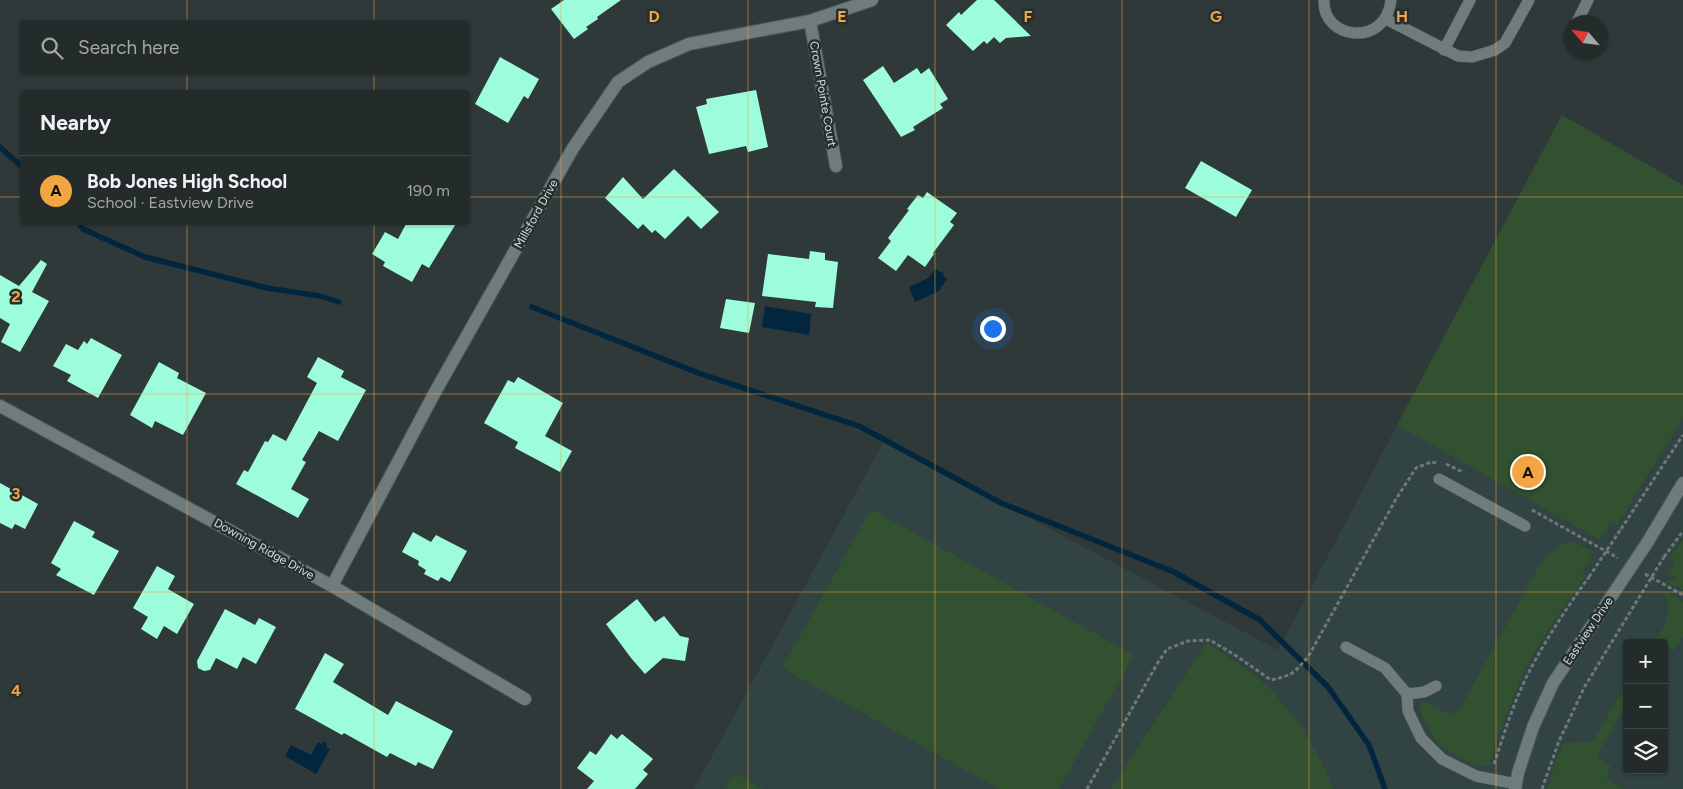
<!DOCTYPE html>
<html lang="en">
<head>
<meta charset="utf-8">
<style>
	body { margin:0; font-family:Figtree,sans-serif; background:#2c3333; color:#f1f3f6 }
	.controls { position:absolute; right:15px; bottom:15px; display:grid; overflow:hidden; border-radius:5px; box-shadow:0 1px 4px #0004 }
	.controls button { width:45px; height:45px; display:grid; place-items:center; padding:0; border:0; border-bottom:1px solid #414747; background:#242b2b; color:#f1f3f6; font:25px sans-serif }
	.compass { position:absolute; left:1563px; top:15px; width:45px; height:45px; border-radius:50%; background:#242b2b; box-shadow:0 1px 4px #0004; rotate:298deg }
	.you { position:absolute; left:992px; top:328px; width:18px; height:18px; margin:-12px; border:4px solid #fff; border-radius:50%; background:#1a73e8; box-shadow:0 0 0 8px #1a73e833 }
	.badge { display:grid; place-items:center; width:32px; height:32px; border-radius:50%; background:#f3a443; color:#111; font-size:16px; font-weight:700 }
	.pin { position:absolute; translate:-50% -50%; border:2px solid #fff; box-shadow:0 1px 5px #0006 }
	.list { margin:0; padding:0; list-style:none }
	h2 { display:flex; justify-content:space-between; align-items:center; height:65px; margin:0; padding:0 20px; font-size:21px }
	h2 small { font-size:16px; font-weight:400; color:#a3a7a9 }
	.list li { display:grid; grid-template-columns:32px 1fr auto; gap:15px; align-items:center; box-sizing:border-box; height:70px; padding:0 20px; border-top:1px solid #414747 }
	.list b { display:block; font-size:19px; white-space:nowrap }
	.list p { margin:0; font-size:16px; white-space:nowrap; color:#a3a7a9 }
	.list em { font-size:16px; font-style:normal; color:#a3a7a9 }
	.icon { flex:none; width:28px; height:28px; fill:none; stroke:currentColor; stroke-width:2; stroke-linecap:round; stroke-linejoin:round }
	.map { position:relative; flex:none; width:1683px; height:789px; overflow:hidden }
	.search { position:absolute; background:#242b2b; box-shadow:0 1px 4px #0004; left:20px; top:20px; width:450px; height:55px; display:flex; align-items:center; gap:12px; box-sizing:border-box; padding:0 18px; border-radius:5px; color:#a3a7a9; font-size:19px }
	.panel { position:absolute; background:#242b2b; box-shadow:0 1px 4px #0004; left:20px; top:90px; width:450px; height:135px; border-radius:5px }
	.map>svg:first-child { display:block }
	.built { fill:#314343; fill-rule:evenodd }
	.green { fill:#315130 }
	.water { fill:#03263f }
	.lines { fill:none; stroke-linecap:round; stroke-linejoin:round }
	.stream { stroke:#03263f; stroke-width:5.5 }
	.building { fill:#9dfcda }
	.service-casing { stroke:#4c5555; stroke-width:12 }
	.minor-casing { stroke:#4c5555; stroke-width:14 }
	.tertiary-casing { stroke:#4c5555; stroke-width:14 }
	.path { stroke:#6f7777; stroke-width:3; stroke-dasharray:4 2.5; stroke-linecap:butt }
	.service { stroke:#707b7b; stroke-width:11 }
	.minor { stroke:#707b7b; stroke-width:12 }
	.tertiary { stroke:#707b7b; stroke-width:12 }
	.tertiary-bridge-casing { stroke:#4c5555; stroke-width:14; stroke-linecap:butt }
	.path-bridge { stroke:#6f7777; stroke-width:3; stroke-dasharray:4 2.5; stroke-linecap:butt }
	.tertiary-bridge { stroke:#707b7b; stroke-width:12 }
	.grid { fill:none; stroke:#f3a443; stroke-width:1; stroke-opacity:0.55 }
	.labels { text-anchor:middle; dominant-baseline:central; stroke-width:5; stroke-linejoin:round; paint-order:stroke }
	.street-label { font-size:12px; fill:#d6dcdc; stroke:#262f2f }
	.grid-label { font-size:16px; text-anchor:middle; font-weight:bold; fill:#f3a443; stroke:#262f2f; stroke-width:5; stroke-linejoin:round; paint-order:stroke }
</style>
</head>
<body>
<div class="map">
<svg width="1683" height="789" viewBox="0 0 1683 789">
	<rect width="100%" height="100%" fill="#303939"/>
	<path class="built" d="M1562,115L1683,185V789H694L884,441L1278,650ZM1627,643H1664V770H1627Z"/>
	<path class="green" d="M1562,115L1683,185V418L1617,525L1611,522L1600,540L1397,425Z
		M871,509L1134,655L1059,789H999L782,668Z
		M1683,539V590L1665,581L1675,579L1674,574L1666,576L1675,562L1670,559Z
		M1574,542L1594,552L1582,573L1586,575C1564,606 1541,638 1524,672C1510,703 1499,734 1489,766L1473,764L1439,746L1420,712V700L1450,714L1459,710L1543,559L1561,545Z
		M1664,591L1683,602V637L1674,651L1664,646V643H1653C1668,621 1673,617 1664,591Z
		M1206,643C1228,657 1251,670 1269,688C1298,717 1319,752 1333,789H1111Z
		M1627,683V704L1596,757L1611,765L1606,778L1623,789H1547L1556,760L1564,743L1592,742Z
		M735,773L763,789H726Z"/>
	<path class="water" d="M935,269L944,274L943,276L947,279L939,291L915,302L909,287L928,278Z
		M765,306L811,314L809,335L762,327Z
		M323,741L327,744L326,747L330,749L316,774L285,756L291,745L311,755L318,742L322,744Z"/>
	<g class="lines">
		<path class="stream" d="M0,147L22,167
			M78,222L83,229L145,257L267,288L320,296L339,302
			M532,307L701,374L859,426L1001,503L1174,572L1260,620L1328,687L1369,745L1385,789"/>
	</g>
	<path class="building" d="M564,0H621L597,17L598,19L586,27L588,29L574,39L551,9Z
		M977,0H994L1031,36L1006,38L1000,43L994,37L987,44L984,41L973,51L946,25L959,12L961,15Z
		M500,57L539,79L528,99L524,96L508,123L475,104Z
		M883,66L894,83L917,68L921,74L929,68L948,99L940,104L943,108L913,127L915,130L901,137L863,80Z
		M756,90L768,147L748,152L746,146L709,154L696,107L707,104L706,99Z
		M1201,161L1252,190L1236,217L1185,188Z
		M674,169L719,212L701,229L688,216L665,239L655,230L652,233L643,224L638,229L605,198L623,177L643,199Z
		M927,192L957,213L950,222L954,225L933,253L934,254L925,267L908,255L896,271L878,258L891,241L888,238L909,210L907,209L918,195L923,198Z
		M407,222H457L429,268L422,264L412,282L383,266L385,262L372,254L385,232L398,239Z
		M810,251L825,253V260L838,262L833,308L815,307L816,302L762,296L768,254L809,259Z
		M41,260L47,264L32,292L49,301L20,352L1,342L10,324L0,318V275L19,286Z
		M726,299L755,303L749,333L720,328Z
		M91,338L122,355L98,398L67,381L71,375L53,366L66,344L78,350L84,341L87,344Z
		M318,357L344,371L341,377L366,390L338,441L319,431L302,460L306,462L291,489L309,499L298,518L236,484L244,470L248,472L265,441L268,442L273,434L286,441L317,383L307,377Z
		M159,362L179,373L177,378L206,393L183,435L155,421L152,428L130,415Z
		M518,377L563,403L545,436L572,451L560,472L515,448L518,442L484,423L508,380L514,383Z
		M0,483L38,504L25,529L15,524L12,529L0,523Z
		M74,521L95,532L92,537L119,551L94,595L56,575L61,569L51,563Z
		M413,532L431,542L436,535L467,551L450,582L441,577L438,581L424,574L426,570L418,565L419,561L402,552Z
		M157,566L175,576L168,589L194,604L177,634L164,626L157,639L141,629L148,617L133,608Z
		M637,599L655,622L664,616L680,636L689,638L685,661L663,658L645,674L631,658L606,624Z
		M225,609L255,625L259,618L276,627L256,664L243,657L237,669L216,658L210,670L204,671L198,668L197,661Z
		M325,653L344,664L333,682L388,715L396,701L453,731L433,769L418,762L416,766L390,753L387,757L344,733L342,735L295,709Z
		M611,734L617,739L622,734L653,759L643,770L648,774L635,789H587L594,781L577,768L590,751L596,755Z"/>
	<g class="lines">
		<g class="service-casing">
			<path id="service" d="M1324,0C1322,40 1386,48 1391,0
				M1386,19L1458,56L1472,57L1495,50L1505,43L1529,0
				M1577,22L1588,0
				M1444,50L1470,0
				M1439,479L1525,526
				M1346,647L1385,668L1407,694L1408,711L1421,738L1442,759L1476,776L1516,784
				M1407,694L1424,692L1436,686"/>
		</g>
		<g class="minor-casing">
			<path id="minor" d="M810,21L836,166
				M0,406L332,586L525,699
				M332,586L434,394L573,148L618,82L648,62L689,44L810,21L872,0"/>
		</g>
		<g class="tertiary-casing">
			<path id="tertiary" d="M1647,543L1683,483
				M1515,789L1518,773L1533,727L1553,683L1613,594"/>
		</g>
		<path class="path" d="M1446,464L1463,472
			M1532,510L1618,558
			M1621,529L1683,435
			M1664,557L1683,531
			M1645,574L1683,595
			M1494,764C1505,731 1515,698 1531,668C1548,636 1568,606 1589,577
			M1087,789L1157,664L1167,649L1188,641L1210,640L1235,655L1271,680C1293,675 1293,674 1308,657L1396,499L1416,468L1431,462L1437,463
			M1542,789L1559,741L1585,686L1635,604"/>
		<use href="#service" class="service"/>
		<use href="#minor" class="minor"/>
		<use href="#tertiary" class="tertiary"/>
		<g class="tertiary-bridge-casing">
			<path id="tertiary-bridge" d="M1613,594L1647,543"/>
		</g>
		<path class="path-bridge" d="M1589,577L1621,529
			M1635,604L1664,557"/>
		<use href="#tertiary-bridge" class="tertiary-bridge"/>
	</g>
	<path class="grid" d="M187,0V22M374,0V22M561,0V789M748,0V789M935,0V789M1122,0V789M1309,0V789M1496,0V789M187,72V92M374,72V92M0,197H22M468,197H1683M187,222V789M374,222V789M0,394H1683M0,592H1683"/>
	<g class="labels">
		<g class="street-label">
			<text transform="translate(823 94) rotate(80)">Crown Pointe Court</text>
			<text transform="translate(536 214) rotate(-61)">Millsford Drive</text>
			<text transform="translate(264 549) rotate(29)">Downing Ridge Drive</text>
			<text transform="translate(1588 631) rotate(-56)">Eastview Drive</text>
		</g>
	</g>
	<g class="grid-label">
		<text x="654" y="22">D</text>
		<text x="842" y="22">E</text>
		<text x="1028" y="22">F</text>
		<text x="1216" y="22">G</text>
		<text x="1402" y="22">H</text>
		<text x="16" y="302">2</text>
		<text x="16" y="499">3</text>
		<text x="16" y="696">4</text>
	</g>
</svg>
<div class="controls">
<button>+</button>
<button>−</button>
<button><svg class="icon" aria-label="layers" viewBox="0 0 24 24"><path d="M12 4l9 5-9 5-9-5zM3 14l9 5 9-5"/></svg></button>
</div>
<svg class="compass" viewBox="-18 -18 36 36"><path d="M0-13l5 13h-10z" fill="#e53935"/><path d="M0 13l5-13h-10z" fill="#a3a7a9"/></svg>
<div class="you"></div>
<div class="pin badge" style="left:1528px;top:472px">A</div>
<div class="search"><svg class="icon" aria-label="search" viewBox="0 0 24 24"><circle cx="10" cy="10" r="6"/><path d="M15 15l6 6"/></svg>Search here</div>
<section class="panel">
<h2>Nearby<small></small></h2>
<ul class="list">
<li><span class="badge">A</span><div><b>Bob Jones High School</b><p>School · Eastview Drive</p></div><em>190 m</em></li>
</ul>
</section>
</div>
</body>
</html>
